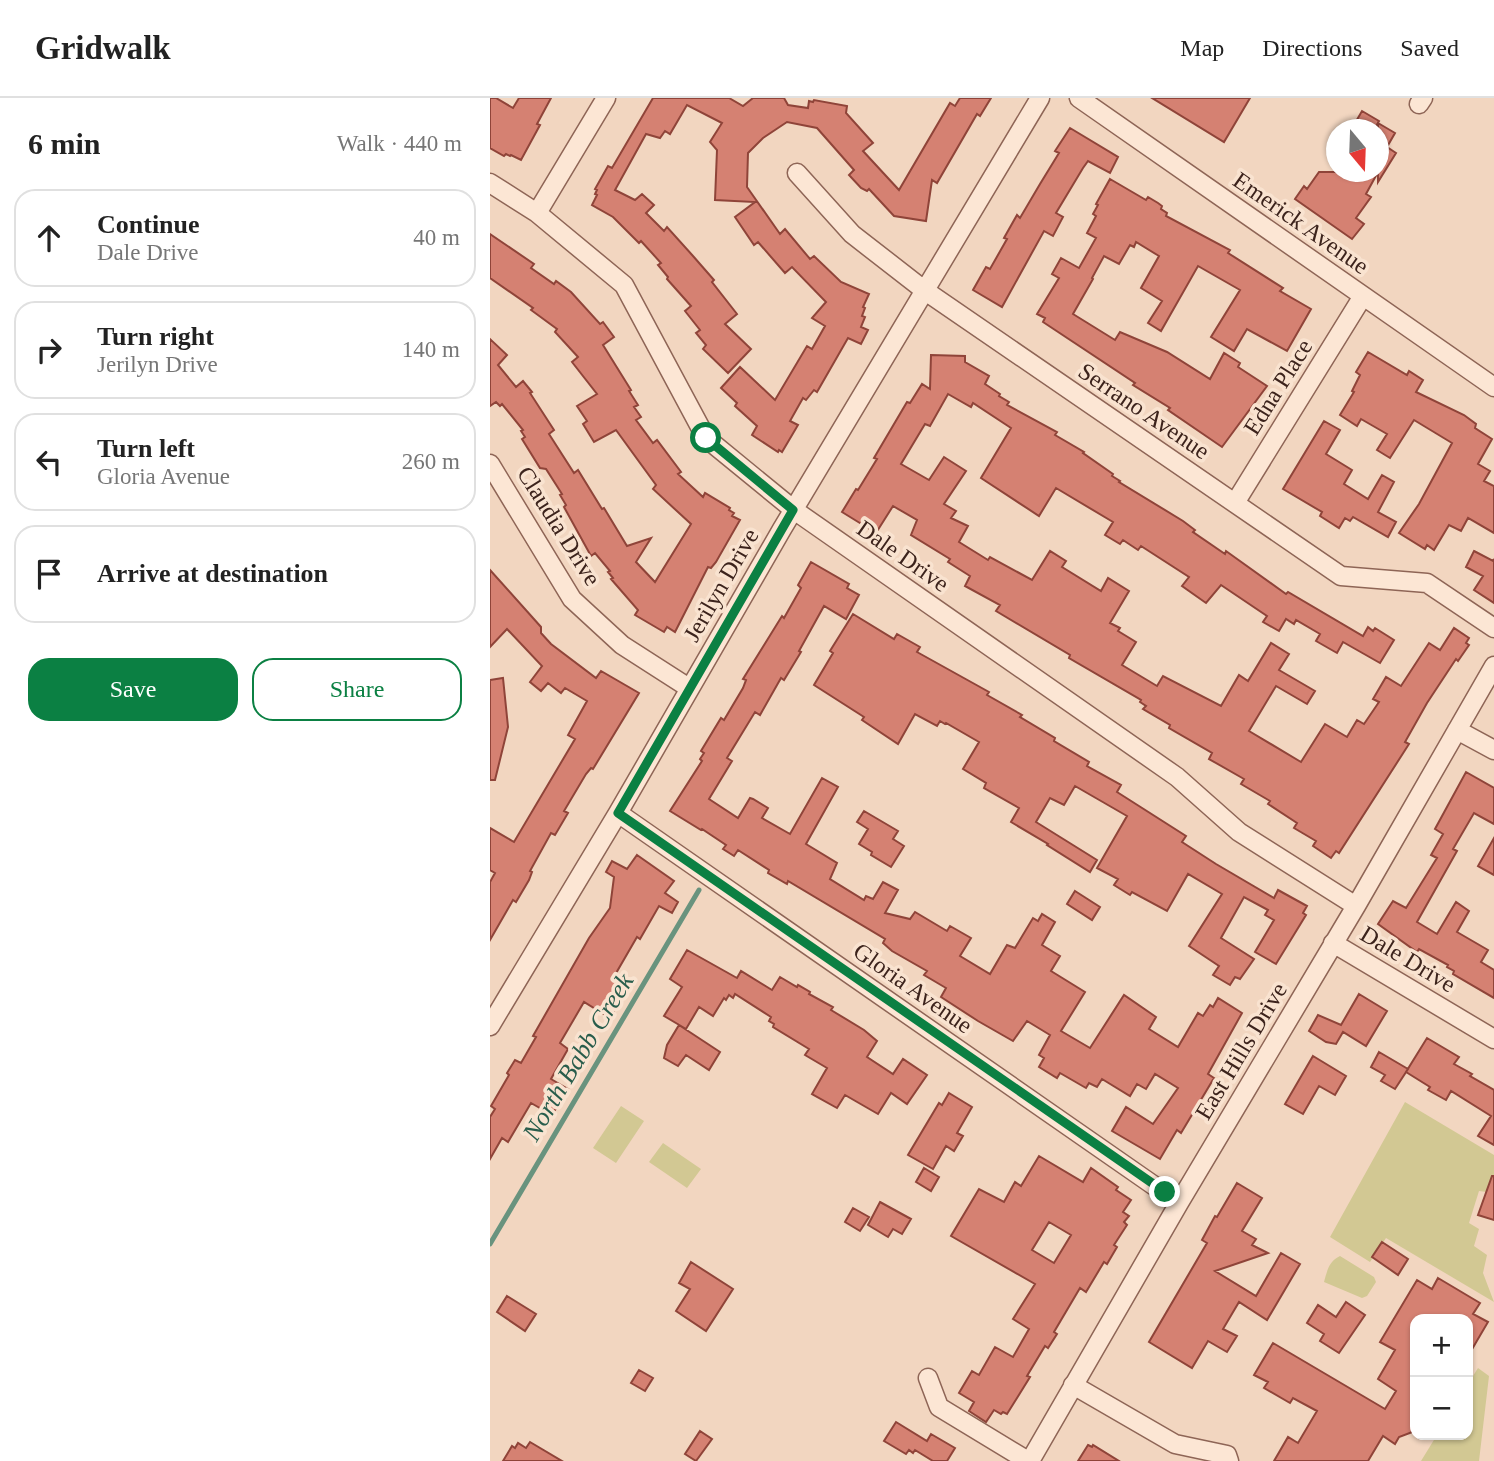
<!DOCTYPE html>
<html lang="en">
<head>
<meta charset="utf-8">
<style>
	body { margin:0; font-family:Georgia,serif; background:#f2f2f2; color:#222 }
	.controls { position:absolute; right:21px; bottom:21px; display:grid; overflow:hidden; border-radius:14px; box-shadow:0 2px 5px #0004 }
	.controls button { width:63px; height:63px; display:grid; place-items:center; padding:0; border:0; border-bottom:2px solid #e0e0e0; background:#fff; color:#222; font:35px sans-serif }
	.compass { position:absolute; left:836px; top:21px; width:63px; height:63px; border-radius:50%; background:#fff; box-shadow:0 2px 5px #0004; rotate:161deg }
	.stop { position:absolute; width:21px; height:21px; margin:-16px; border:5px solid #0b8043; border-radius:50%; background:#fff }
	.stop.end { background:#0b8043; border-color:#fff; box-shadow:0 2px 7px #0008 }
	.list { margin:0; padding:0; list-style:none }
	h2 { display:flex; justify-content:space-between; align-items:center; height:91px; margin:0; padding:0 28px; font-size:30px }
	h2 small { font-size:23px; font-weight:400; color:#767676 }
	.list li { display:grid; grid-template-columns:46px 1fr auto; gap:21px; align-items:center; box-sizing:border-box; height:98px; margin:0 14px 14px; padding:0 14px; border:2px solid #e0e0e0; border-radius:21px }
	.list b { display:block; font-size:26px; white-space:nowrap }
	.list p { margin:0; font-size:23px; white-space:nowrap; color:#767676 }
	.list em { font-size:23px; font-style:normal; color:#767676 }
	.actions { display:flex; gap:14px; padding:21px 28px }
	.actions a { flex:1; padding:16px 0; border:2px solid #0b8043; border-radius:21px; text-align:center; font-size:24px; color:#0b8043 }
	.actions .main { background:#0b8043; color:#fff }
	.icon { flex:none; width:38px; height:38px; fill:none; stroke:currentColor; stroke-width:2; stroke-linecap:round; stroke-linejoin:round }
	.map { position:relative; flex:none; width:1004px; height:1363px; overflow:hidden }
	header { display:flex; align-items:center; gap:42px; box-sizing:border-box; height:98px; padding:0 35px; background:#fff; border-bottom:2px solid #e0e0e0 }
	header strong { font-size:33px }
	nav { display:flex; gap:38px; margin-inline-start:auto; font-size:24px }
	main { display:flex }
	aside { flex:1; background:#fff }
	.map>svg:first-child { display:block }
	.green { fill:#d2c893 }
	.lines { fill:none; stroke-linecap:round; stroke-linejoin:round }
	.stream { stroke:#69937e; stroke-width:5 }
	.building { fill:#d58172; stroke:#8f4439; stroke-width:2; fill-rule:evenodd }
	.minor-casing { stroke:#8e6556; stroke-width:21 }
	.minor { stroke:#fce6d4; stroke-width:18 }
	.route { stroke:#0b8043; stroke-width:9 }
	.labels { text-anchor:middle; dominant-baseline:central; stroke-width:7; stroke-linejoin:round; paint-order:stroke }
	.street-label { font-size:24px; fill:#3c231c; stroke:#f9e3d0 }
	.water-label { font-size:26px; font-style:italic; fill:#295d4c; stroke:#f9e3d0 }
</style>
</head>
<body>
<header>
<strong>Gridwalk</strong>
<nav><a>Map</a><a>Directions</a><a>Saved</a></nav>
</header>
<main>
<aside>
<h2>6 min<small>Walk · 440 m</small></h2>
<ul class="list">
<li><svg class="icon" aria-label="ahead" viewBox="0 0 24 24"><path d="M12 20V5M6 11l6-6 6 6"/></svg><div><b>Continue</b><p>Dale Drive</p></div><em>40 m</em></li>
<li><svg class="icon" aria-label="right" viewBox="0 0 24 24"><path d="M7 20v-9h11M14 6l5 5-5 5"/></svg><div><b>Turn right</b><p>Jerilyn Drive</p></div><em>140 m</em></li>
<li><svg class="icon" aria-label="left" viewBox="0 0 24 24"><path d="M17 20v-9H6M10 6l-5 5 5 5"/></svg><div><b>Turn left</b><p>Gloria Avenue</p></div><em>260 m</em></li>
<li><svg class="icon" aria-label="arrive" viewBox="0 0 24 24"><path d="M6 21V4h12l-3 4 3 4H6"/></svg><div><b>Arrive at destination</b></div></li>
</ul>
<div class="actions"><a class="main">Save</a><a>Share</a></div>
</aside>
<div class="map">
<svg width="1004" height="1363" viewBox="0 0 1004 1363">
	<rect width="100%" height="100%" fill="#f2d6c0"/>
	<path class="green" d="M915,1004L1004,1057V1077L997,1094L989,1093L979,1125L989,1131L984,1148L997,1157L993,1175L1004,1204L896,1140L880,1164L840,1139Z
		M131,1008L154,1023L126,1065L103,1050Z
		M173,1045L211,1071L197,1090L159,1064Z
		M850,1158L884,1179L886,1184L877,1198L872,1200L834,1184C837,1173 839,1163 850,1158Z
		M988,1270L999,1278L989,1363H931L947,1337H978V1286Z"/>
	<g class="lines">
		<path class="stream" d="M0,1146L209,792"/>
	</g>
	<path class="building" d="M0,0H6L23,10L29,0H61L47,26L50,27L31,62L21,57L20,58L16,56L14,58L0,50Z
		M163,0H239L253,8L263,0H294L298,7L318,10L319,3L323,4L324,2L357,8L356,15L383,45L373,53L409,92L460,5L465,8L470,0H501L490,18L487,16L447,85L442,82L436,123L404,118L379,91L377,93L371,90L359,77L364,72L327,30L297,24L273,40L258,55L257,89L290,136L295,131L320,161L324,158L351,184L379,196L373,209L375,210L372,218L375,219L371,229L378,232L371,246L358,240L327,294L324,292L316,302L313,300L300,323L308,327L292,354L289,352L288,354L262,337L267,328L245,308L247,305L231,290L250,269L285,302L317,248L322,251L335,228L322,220L336,204L302,169L295,175L268,144L264,147L245,119L265,104L225,102L227,52L220,44L232,25L197,7L180,36L175,33L170,40L156,36L125,92L145,102L152,96L164,107L156,115L174,133L177,129L203,158L224,182L222,184L247,216L235,226L261,251L238,275L213,251L216,247L206,235L210,232L195,213L201,208L177,181L178,179L168,167L171,165L151,143L149,145L123,119L102,107L107,97L105,96L107,92L105,91L118,68L122,70Z
		M662,0H760L734,44Z
		M872,13L889,23L884,32H861Z
		M888,25L905,35L897,49L906,55L888,84V74L876,96L881,99L866,120L874,126L862,141L805,101L814,88L817,91L829,74H888Z
		M580,30L628,59L620,75L598,63L593,70L566,115L573,119L563,138L554,133L512,209L483,192L496,169L500,171L517,141L514,140L527,117L530,120L550,86L569,55L565,53Z
		M620,81L656,102L658,99L668,105L672,108L671,111L677,115L676,118L740,152L738,155L793,190L790,193L821,211L797,253L757,231L744,253L721,239L750,192L708,168L671,233L658,225L672,203L651,190L669,158L646,144L644,149L640,147L629,166L614,158L602,180L603,181L583,216L625,242L630,234L677,254L720,281L734,255L750,265L748,269L777,288L732,349L678,312L680,310L643,287L645,285L553,224L555,220L547,216L569,180L562,176L571,160L589,170L606,140L597,135L606,118L603,116L608,107L606,106Z
		M0,136L44,166L41,170L64,186L66,183L81,194L110,226L113,224L124,239L113,247L141,292L139,293L148,307L144,309L151,319L146,322L163,345L167,342L191,374L188,376L213,399L215,395L240,410L239,412L244,415L242,418L250,422L226,464L221,470L218,469L185,534L177,529L174,534L145,517L148,512L121,481L123,480L118,474L120,473L105,455L101,458L74,409L76,407L70,397L72,396L56,371L50,370L32,341L35,339L31,333L33,332L12,306L10,308L6,304L0,308V241L17,257L8,267L26,289L33,283L42,294L40,295L64,332L59,336L84,375L88,372L112,411L114,410L137,448L161,440L146,464L165,484L201,426L163,391L166,387L126,332L104,344L93,326L97,323L87,308L107,296L82,264L88,259L65,234L67,231L41,212L43,210L0,180Z
		M878,254L917,277L919,273L933,282L926,294L974,317L986,326L985,330L1002,341L988,366L1000,373L994,383L1004,388V435L978,420L971,433L959,427L944,452L937,447L935,451L909,435L929,406L962,345L924,322L900,360L887,352L897,336L871,321L867,328L850,317L864,294L862,293L870,277L866,274Z
		M441,257L475,258V264L499,278L495,286L510,296L509,298L519,304L517,307L567,334L565,337L594,354L593,355L623,376L622,378L630,383L629,384L693,423L705,432L703,434L735,456L736,453L796,496L798,494L873,538L878,529L883,533L885,530L904,542L890,565L853,544L847,555L826,543L830,536L806,522L804,526L796,521L789,533L773,524L777,518L731,487L716,505L692,488L699,479L651,448L648,452L633,442L630,446L615,437L623,424L566,390L549,418L491,380L521,330L483,305L481,309L458,296L440,328L435,326L411,366L439,382L454,359L476,373L454,406L466,413L461,420L478,428L469,444L498,462L500,459L542,482L560,453L576,463L572,469L611,493L618,480L639,493L620,525L630,530L628,533L646,544L632,567L667,588L673,578L731,608L749,577L758,583L781,545L799,556L789,572L825,593L817,606L786,588L759,633L811,664L835,626L857,639L867,622L874,626L889,604L883,601L896,579L911,588L939,545L950,552L964,530L979,540L976,545L979,547L968,563L966,561L937,605L915,644L919,646L849,755L846,753L841,760L823,748L826,743L804,730L807,725L778,706L780,703L751,686L754,681L719,661L722,655L679,630L680,627L653,611L656,608L650,604L651,602L579,560L580,557L506,513L510,507L475,488L480,478L458,464L460,461L421,437L427,422L403,408L386,435L352,414L366,391L368,392L387,361L384,360L417,304L420,305L432,286L440,291Z
		M834,323L850,332L836,356L862,372L854,386L878,401L892,377L904,384L888,414L906,424L898,439L863,419L860,423L855,420L849,430L830,418L832,414L793,391Z
		M984,453L1003,463L1004,461V505L984,492L993,478L976,469Z
		M321,464L359,486L357,490L369,497L356,521L334,508L309,553L311,554L294,582L291,580L270,617L265,614L237,660L242,663L219,701L248,720L260,700L263,701L278,710L272,720L300,736L332,680L348,689L316,746L347,765L340,781L374,802L376,798L383,801L393,784L408,792L395,815L420,821L425,814L457,833L460,828L481,840L470,858L500,876L517,847L525,850L543,820L548,823L552,816L565,824L552,847L570,858L561,873L595,894L571,933L600,950L634,897L666,919L659,931L688,949L708,915L713,918L720,907L723,909L728,900L752,915L718,976L724,980L691,1035L687,1032L670,1061L622,1033L636,1009L663,1026L688,990L665,976L656,991L647,986L640,998L612,981L607,989L599,985L596,990L570,975L567,980L549,969L554,960L549,957L560,937L537,923L523,943L488,923L451,899L456,890L434,877L437,873L402,853L393,845L395,841L298,783L297,786L278,775L279,772L248,752L244,758L233,751L236,747L212,731L211,732L180,713L212,663L210,661L214,655L211,653L231,620L234,622L253,590L256,582L253,581L292,518L294,520L311,490L308,487Z
		M0,472L51,529V535L61,546L106,580L111,573L149,595L103,671L101,670L96,676L74,713L78,715L65,737L61,735L40,773L42,774L39,782L26,804L23,802L0,842V784L5,775L0,772V730L24,744L85,641L78,637L97,603L75,590L71,595L58,585L51,593L40,584L52,568L17,531L0,549Z
		M363,516L404,541L407,536L430,549L427,554L499,594L497,597L532,617L530,619L565,640L564,643L599,664L597,668L631,687L627,694L696,738L692,744L726,766L784,800L788,792L817,808L813,815L816,817L786,866L765,854L784,822L775,817L778,812L754,799L731,840L764,861L750,881L745,879L740,887L723,877L729,868L699,848L732,796L698,776L677,813L642,794L640,797L624,787L628,781L607,770L637,718L585,688L574,707L560,700L546,724L607,762L600,774L557,747L558,746L521,724L529,710L494,690L496,685L473,671L489,644L456,625L455,626L450,623L447,628L425,616L408,646L372,622L374,619L324,587L343,555L340,553Z
		M13,580L18,629L5,682H0V582Z
		M976,674L1004,690V726L984,715L963,751L967,753L927,824L947,836L966,804L979,813L967,834L998,852L991,864L1004,872V900L963,876L964,873L957,869L958,867L929,851L927,854L888,826L903,803L916,810L947,760L941,757L953,736L945,731Z
		M374,713L408,733L403,741L414,748L401,769L381,757L382,754L369,746L378,731L367,724Z
		M1004,740V777L988,768Z
		M147,757L184,783L175,795L188,804L182,815L169,808L150,841L147,839L125,877L130,880L127,886L129,887L123,898L130,902L120,920L94,904L70,945L78,951L61,981L78,991L62,1017L41,1005L18,1044L12,1040L0,1061V1019L5,1011L1,1008L19,977L17,975L25,962L31,965L46,939L43,938L99,840L120,810L124,779L116,774L122,763L137,771Z
		M585,793L610,809L602,822L577,806Z
		M197,852L247,880L251,873L282,892L290,879L307,889L308,887L320,894L319,896L343,909L341,912L374,932L387,943L377,959L403,976L413,961L437,977L417,1006L401,995L388,1016L355,997L347,1010L322,996L337,970L315,957L319,951L283,929L284,926L279,923L281,919L245,896L243,900L239,897L236,902L234,900L223,918L209,909L196,931L174,918L192,889L180,881Z
		M869,896L897,913L876,948L853,934L846,946L836,944L819,933L828,917L851,927Z
		M189,927L230,954L219,972L196,957L188,968L174,960L177,947Z
		M937,940L969,959L964,966L982,976L980,978L1004,992V1047L988,1038L1001,1018L961,993L956,1002L938,992L940,989L916,974Z
		M889,954L918,971L905,991L891,983L895,977L881,969Z
		M823,958L856,978L845,997L829,988L813,1016L795,1006Z
		M459,995L482,1009L467,1035L473,1038L464,1053L456,1048L443,1071L418,1057L449,1005L452,1007Z
		M549,1058L593,1084L601,1070L628,1089L626,1092L641,1102L633,1114L639,1118L634,1124L637,1127L624,1147L627,1149L617,1166L614,1164L596,1194L590,1190L564,1234L567,1236L558,1250L555,1248L537,1278L540,1279L517,1316L513,1314L511,1316L504,1312L496,1324L479,1313L484,1304L469,1295L482,1273L489,1277L505,1249L523,1259L539,1231L523,1221L545,1186L461,1138L489,1091L514,1104L525,1084L531,1088ZM559,1124L581,1137L564,1165L542,1152Z
		M434,1070L449,1079L441,1093L426,1084Z
		M1002,1078H1004V1122L988,1117Z
		M747,1085L772,1100L752,1133L766,1141L762,1147L778,1155L725,1173L766,1198L791,1155L810,1166L777,1222L749,1204L733,1231L747,1238L737,1254L718,1243L702,1270L659,1244L717,1145L712,1142L725,1118L727,1119Z
		M390,1104L421,1121L412,1136L403,1131L398,1139L378,1127Z
		M363,1110L379,1119L370,1133L355,1124Z
		M892,1144L918,1161L908,1177L882,1159Z
		M201,1164L243,1191L216,1233L186,1213L200,1191L189,1185Z
		M948,1180L990,1205L983,1216L998,1224L978,1258V1221H925V1333L909,1339L905,1346L893,1338L878,1363H784L798,1339L808,1345L827,1313L803,1300L800,1305L774,1290L778,1284L764,1277L783,1245L895,1311L906,1293L888,1281L905,1252L890,1244L927,1182L942,1191Z
		M17,1198L46,1216L35,1233L7,1214Z
		M856,1204L875,1217L849,1255L830,1243L834,1236L817,1225L828,1207L846,1219Z
		M149,1272L163,1280L155,1293L141,1285Z
		M406,1324L437,1343L441,1336L465,1350L457,1363H443L425,1352L423,1355L419,1352L416,1356L394,1343Z
		M210,1333L222,1341L206,1363L195,1356Z
		M40,1344L72,1363H13L22,1348L25,1350L28,1345L36,1350Z
		M598,1347L602,1349L603,1347L629,1363H588Z"/>
	<g class="lines">
		<g class="minor-casing">
			<path id="minor" d="M589,0L1004,289
				M929,6L933,0
				M307,75L362,136L434,192L851,478L937,485L1004,530
				M0,85L47,115L134,187L216,340L304,412L687,679L749,734L866,808
				M47,115L116,0
				M0,366L82,501L132,547L199,590
				M745,405L873,198
				M967,632L1004,652
				M128,715L689,1105
				M843,845L1004,941
				M0,928L128,715L292,431L550,0
				M438,1280L449,1309L538,1363
				M583,1287L685,1346L737,1357L739,1363
				M540,1363L689,1105L866,808L1004,568"/>
		</g>
		<use href="#minor" class="minor"/>
	</g>
	<g class="lines">
		<path class="route" d="M216,340L303,412L128,715L675,1094"/>
	</g>
	<g class="labels">
		<g class="street-label">
			<text transform="translate(811 125) rotate(35)">Emerick Avenue</text>
			<text transform="translate(788 289) rotate(-58)">Edna Place</text>
			<text transform="translate(654 313) rotate(34)">Serrano Avenue</text>
			<text transform="translate(69 428) rotate(58)">Claudia Drive</text>
			<text transform="translate(413 458) rotate(35)">Dale Drive</text>
			<text transform="translate(231 487) rotate(-60)">Jerilyn Drive</text>
			<text transform="translate(918 861) rotate(31)">Dale Drive</text>
			<text transform="translate(423 890) rotate(35)">Gloria Avenue</text>
			<text transform="translate(751 953) rotate(-59)">East Hills Drive</text>
		</g>
		<g class="water-label">
			<text transform="translate(88 959) rotate(-59)">North Babb Creek</text>
		</g>
	</g>
</svg>
<div class="controls">
<button>+</button>
<button>−</button>
</div>
<svg class="compass" viewBox="-18 -18 36 36"><path d="M0-13l5 13h-10z" fill="#e53935"/><path d="M0 13l5-13h-10z" fill="#767676"/></svg>
<div class="stop" style="left:216px;top:340px"></div>
<div class="stop end" style="left:675px;top:1094px"></div>
</div>
</main>
</body>
</html>
